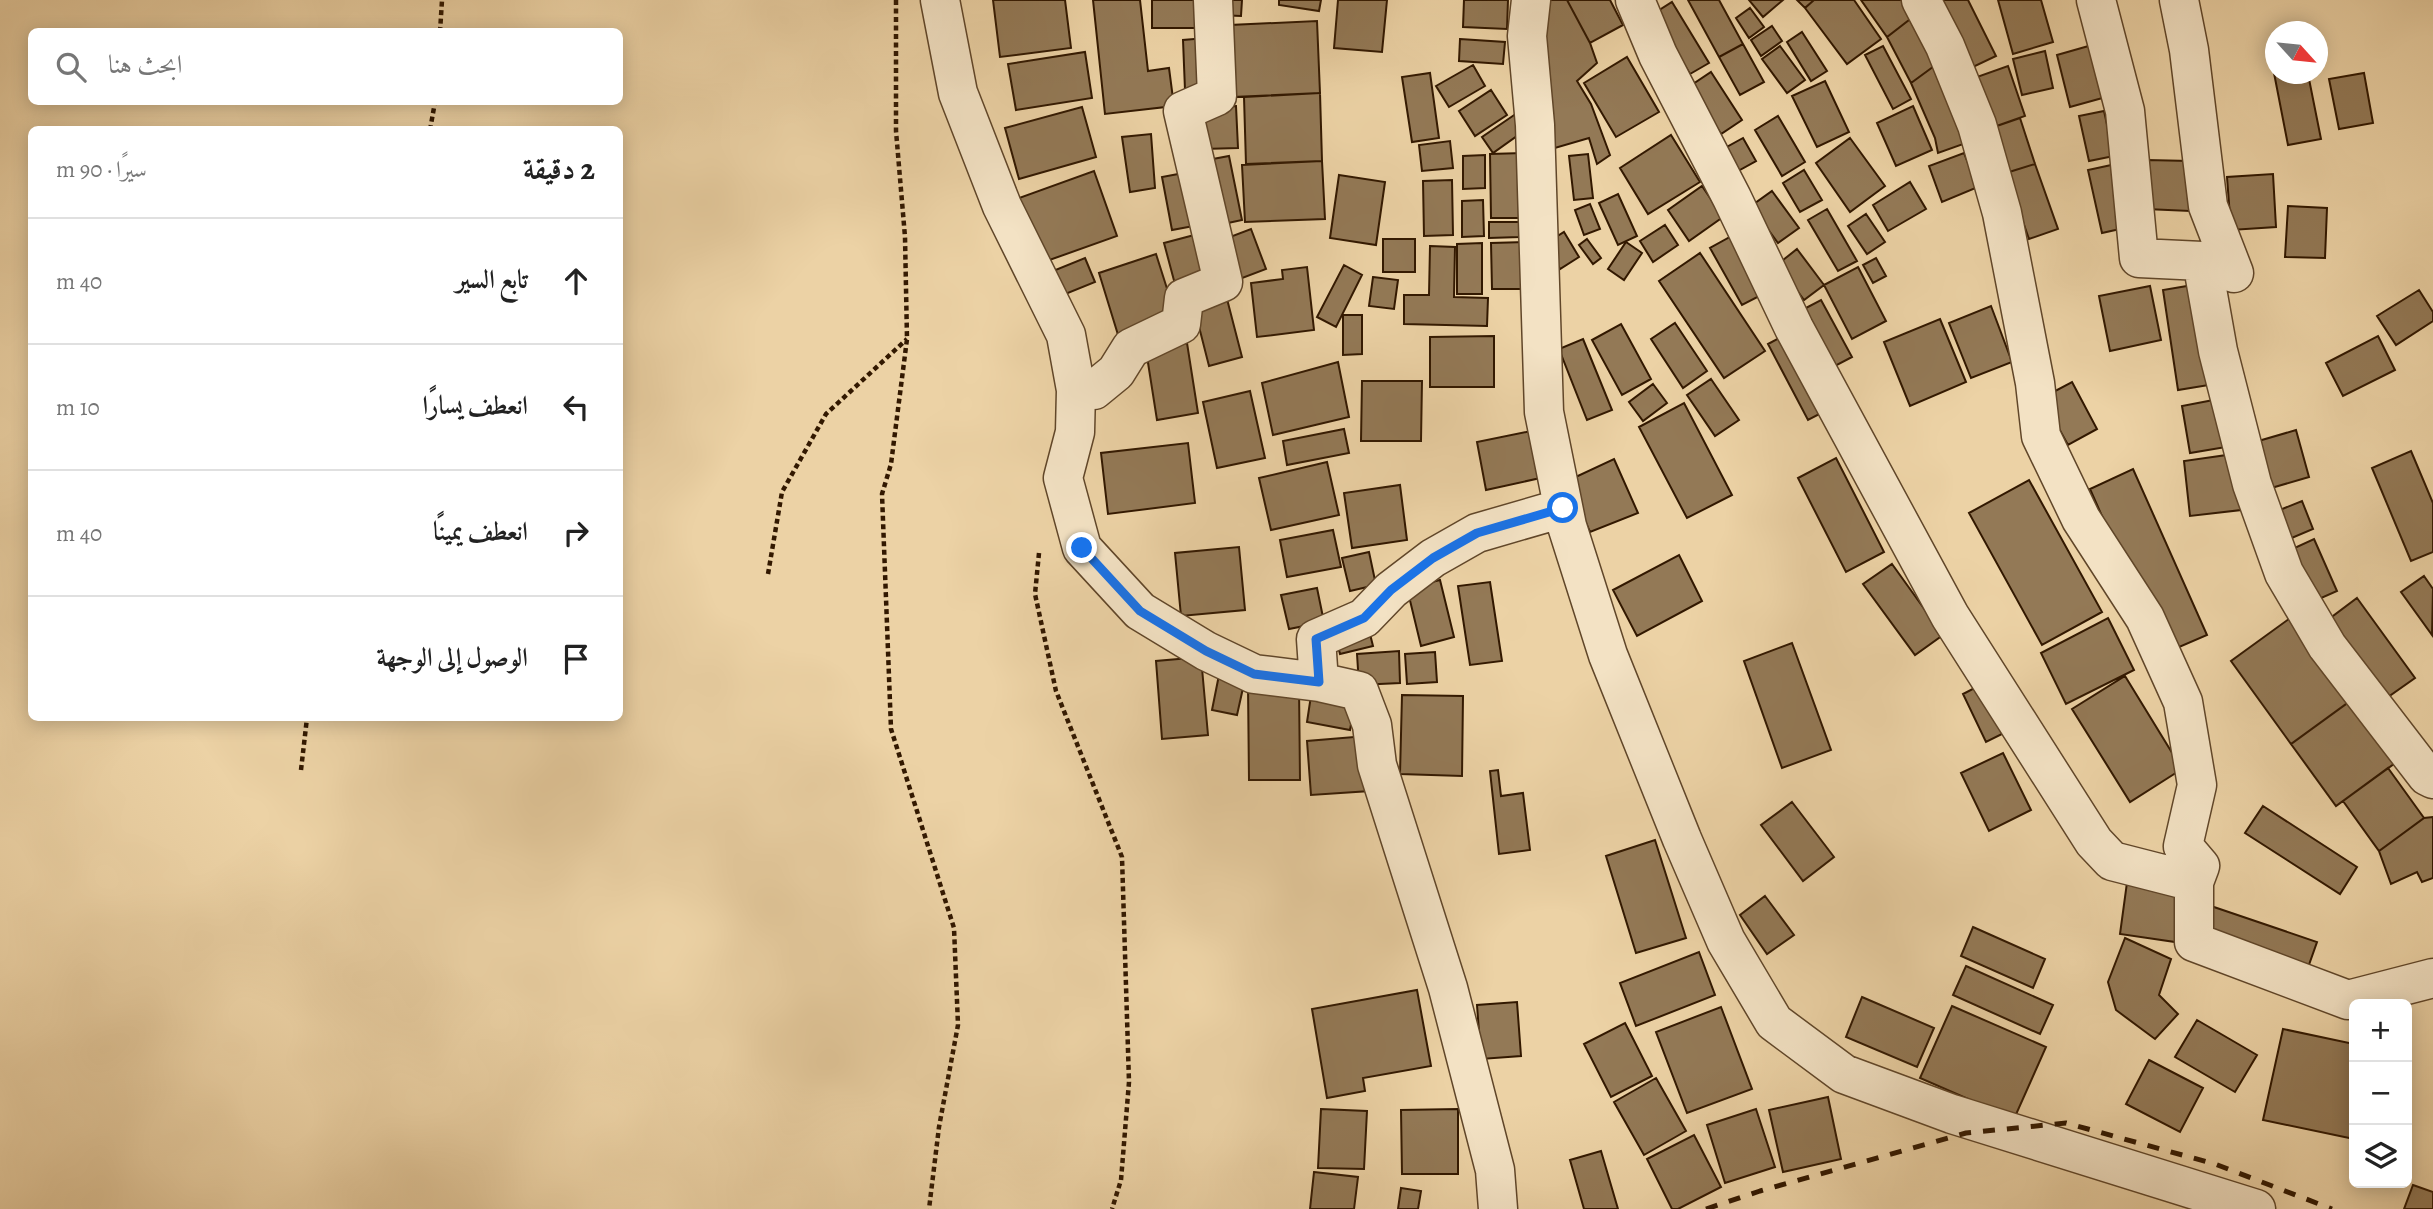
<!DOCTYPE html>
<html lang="ar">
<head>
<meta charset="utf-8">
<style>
	body { margin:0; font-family:Alegreya,Amiri,serif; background:#f6f6f6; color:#222; direction:rtl }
	.controls { position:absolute; right:21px; bottom:21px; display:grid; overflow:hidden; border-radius:10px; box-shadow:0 4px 18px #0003 }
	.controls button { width:63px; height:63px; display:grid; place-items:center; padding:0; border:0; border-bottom:2px solid #e0e0e0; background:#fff; color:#222; font:35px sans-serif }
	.compass { position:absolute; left:2265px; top:21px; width:63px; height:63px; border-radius:50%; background:#fff; box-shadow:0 4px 18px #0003; rotate:117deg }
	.stop { position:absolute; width:21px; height:21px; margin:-16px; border:5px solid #1a73e8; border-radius:50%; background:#fff }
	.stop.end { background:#1a73e8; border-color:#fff; box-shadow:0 2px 7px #0008 }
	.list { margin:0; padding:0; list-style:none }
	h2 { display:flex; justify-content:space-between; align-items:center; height:91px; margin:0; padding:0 28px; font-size:30px }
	h2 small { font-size:23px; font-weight:400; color:#767676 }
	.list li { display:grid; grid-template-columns:46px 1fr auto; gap:21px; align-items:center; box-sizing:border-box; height:126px; padding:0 28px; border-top:2px solid #e0e0e0 }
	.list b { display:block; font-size:26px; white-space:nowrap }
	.list em { font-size:23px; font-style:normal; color:#767676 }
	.icon { flex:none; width:38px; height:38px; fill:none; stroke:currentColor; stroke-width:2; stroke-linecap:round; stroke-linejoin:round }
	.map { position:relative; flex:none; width:2433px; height:1209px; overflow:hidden; direction:ltr }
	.search { position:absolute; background:#fff; box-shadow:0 4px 18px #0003; left:28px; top:28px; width:595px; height:77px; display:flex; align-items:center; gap:18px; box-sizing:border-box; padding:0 24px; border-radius:10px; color:#767676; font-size:26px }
	.panel { position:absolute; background:#fff; box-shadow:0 4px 18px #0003; left:28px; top:126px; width:595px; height:595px; border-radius:10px; direction:rtl }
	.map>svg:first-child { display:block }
	.building { fill:#937956; stroke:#321800; stroke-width:2 }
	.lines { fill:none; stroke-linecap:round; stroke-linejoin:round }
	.minor-casing { stroke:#604629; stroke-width:41 }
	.path { stroke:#321800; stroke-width:4.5; stroke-dasharray:5 3.5; stroke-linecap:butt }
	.minor { stroke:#f3e2c4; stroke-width:38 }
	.rail { stroke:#321800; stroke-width:5; stroke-dasharray:12 12; stroke-linecap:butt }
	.route { stroke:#1a73e8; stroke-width:9 }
</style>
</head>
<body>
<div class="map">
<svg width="2433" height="1209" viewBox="0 0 2433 1209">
	<rect width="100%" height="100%" fill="#ecd2a5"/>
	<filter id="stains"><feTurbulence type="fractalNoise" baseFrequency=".00286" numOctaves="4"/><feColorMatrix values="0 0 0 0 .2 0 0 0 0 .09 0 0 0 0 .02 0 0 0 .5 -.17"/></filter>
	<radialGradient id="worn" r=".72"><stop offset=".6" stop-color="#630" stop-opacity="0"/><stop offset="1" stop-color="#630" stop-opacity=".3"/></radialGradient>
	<path class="building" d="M993,0H1065L1071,48L1000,57Z
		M1093,0H1140L1148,71L1169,68L1174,106L1105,114Z
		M1152,0H1206L1205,28H1152Z
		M1218,0H1242L1241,16L1217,15Z
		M1279,0H1321L1319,11L1279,5Z
		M1338,0H1387L1382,52L1334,48Z
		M1464,0H1508L1507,29L1463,27Z
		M1539,0H1567L1590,43L1597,63L1577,81L1591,104L1610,155L1597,164L1589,138L1548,150Z
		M1567,0H1610L1623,25L1590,43Z
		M1688,0H1719L1743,44L1719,57Z
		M1749,0H1783L1763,17Z
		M1797,0H1814L1805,8Z
		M1814,0H1854L1881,39L1847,64L1805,8Z
		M1861,0H1910L1918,13L1887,37Z
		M1940,0H1968L1996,56L1973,67Z
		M1998,0H2041L2053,42L2013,54Z
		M1672,2L1709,63L1690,74L1653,14Z
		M1750,8L1764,27L1749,38L1736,18Z
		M1918,13L1941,61L1911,83L1887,37Z
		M1317,21L1320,93L1233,97L1230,25Z
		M1772,26L1782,41L1761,56L1751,40Z
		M1802,32L1827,71L1811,81L1787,42Z
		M1206,38L1209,89L1185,90L1183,40Z
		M1460,39L1505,42L1503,64L1459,61Z
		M1743,44L1764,82L1740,95L1719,57Z
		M2092,45L2106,97L2070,107L2057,55Z
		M1780,46L1805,80L1787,93L1762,59Z
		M1883,46L1911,99L1893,109L1865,55Z
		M2045,51L2053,88L2022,95L2013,59Z
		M1085,52L1092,98L1016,110L1008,64Z
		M1627,57L1659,112L1616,137L1584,83Z
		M1941,61L1969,142L1938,153L1935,138L1911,83Z
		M1473,65L1485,86L1449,107L1436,86Z
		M2008,66L2025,116L1991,128L1974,78Z
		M1711,72L1742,120L1721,134L1690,86Z
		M1430,73L1439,138L1412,142L1402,77Z
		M2274,73L2308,74L2321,139L2288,145Z
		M2364,73L2373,123L2339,129L2329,79Z
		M1825,81L1849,132L1817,147L1792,96Z
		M1491,90L1507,115L1475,136L1459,111Z
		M1320,93L1322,161L1246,164L1244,97Z
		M1236,106L1238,148L1203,149L1201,108Z
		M1913,106L1932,150L1896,166L1877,123Z
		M1082,107L1096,157L1019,179L1005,128Z
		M1520,111L1531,126L1493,153L1482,137Z
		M2104,111L2114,156L2089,161L2079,116Z
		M1778,116L1805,162L1782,176L1755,130Z
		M2020,118L2035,164L2006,173L1991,128Z
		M1151,134L1155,188L1130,192L1122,137Z
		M1671,135L1700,182L1648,214L1620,168Z
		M1743,138L1756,161L1729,176L1716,153Z
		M1850,138L1885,186L1850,212L1816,163Z
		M1450,141L1453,168L1422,171L1419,145Z
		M1523,153V218H1491L1490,154Z
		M1964,153L1978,187L1942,202L1929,166Z
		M1588,154L1593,198L1574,200L1569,156Z
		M1485,155V188L1463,189V156Z
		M1229,156L1242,220L1214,226L1202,161Z
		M2147,160L2190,161V211L2146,209Z
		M1322,161L1325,219L1245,222L1242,165Z
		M2035,164L2058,229L2029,239L2006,173Z
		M2116,164L2129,227L2102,233L2088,170Z
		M1804,170L1822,200L1800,212L1783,183Z
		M1094,171L1117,236L1041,263L1019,198Z
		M1189,172L1199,225L1172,230L1162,177Z
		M2273,174L2276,227L2231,230L2227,177Z
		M1339,175L1385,182L1376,245L1330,238Z
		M1452,180L1453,235L1424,236L1423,181Z
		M1910,182L1926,209L1888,231L1873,205Z
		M1702,186L1723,217L1689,241L1668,210Z
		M1772,191L1799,228L1778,243L1751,206Z
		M1618,194L1637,236L1618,245L1599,203Z
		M1483,200L1484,236L1462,237V201Z
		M1590,204L1600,229L1584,235L1575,210Z
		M2288,206L2327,208L2325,258L2285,257Z
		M1827,209L1857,261L1838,271L1808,220Z
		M1866,214L1885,242L1867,254L1848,226Z
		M1489,222H1520V237L1489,238Z
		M1665,225L1678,245L1653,262L1640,241Z
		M1251,229L1266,269L1237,280L1222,240Z
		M1564,232L1579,257L1560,269L1545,244Z
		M1737,233L1769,291L1742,305L1710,248Z
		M1198,234L1210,278L1176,288L1164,243Z
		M1383,239H1415V272H1383Z
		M1587,239L1601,258L1593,264L1579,245Z
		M1530,242L1531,289H1492L1491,243Z
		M1626,242L1642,253L1624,280L1608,269Z
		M1482,243V294H1457V244Z
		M1430,246L1455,247L1454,297L1488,298L1487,326L1404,324V295H1429Z
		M1797,249L1824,285L1804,300L1778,264Z
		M1700,253L1765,351L1724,378L1659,281Z
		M1156,254L1177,320L1119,338L1099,273Z
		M1085,258L1095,282L1058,297L1048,273Z
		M1876,258L1886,276L1873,283L1863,265Z
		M1344,265L1362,275L1336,327L1317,317Z
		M1307,267L1314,330L1257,337L1251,283L1283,279L1282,270Z
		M1858,267L1886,321L1852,339L1824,285Z
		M1373,277L1398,280L1394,309L1369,306Z
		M2199,284L2215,384L2178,390L2163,290Z
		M2150,286L2161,340L2110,351L2099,296Z
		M2419,290L2433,312V321L2396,345L2377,316Z
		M1227,299L1242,357L1209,366L1194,307Z
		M1821,300L1852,357L1835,366L1804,309Z
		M1991,306L2012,362L1971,378L1949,323Z
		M1343,315H1362V354L1343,355Z
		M1940,319L1966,382L1910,406L1884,342Z
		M1675,323L1707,371L1683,388L1651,339Z
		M1621,324L1651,379L1622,395L1592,340Z
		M1789,333L1829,409L1808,420L1768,344Z
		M1494,336V387H1430V337Z
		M2378,336L2395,370L2343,396L2326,363Z
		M1583,339L1612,410L1587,420L1559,349Z
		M1187,343L1198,413L1157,420L1146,350Z
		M1338,362L1349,417L1273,435L1262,383Z
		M1711,379L1739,420L1715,436L1687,395Z
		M1362,381H1422L1421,441H1361Z
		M2072,382L2097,429L2068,445L2042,398Z
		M1653,384L1667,403L1643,421L1629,402Z
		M1250,391L1265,458L1217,468L1203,402Z
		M2224,398L2232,446L2190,453L2182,406Z
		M1684,403L1732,495L1687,518L1639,427Z
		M1344,429L1349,453L1287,465L1283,441Z
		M1536,430L1545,477L1486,490L1477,442Z
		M2296,430L2309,477L2268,489L2255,442Z
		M1188,443L1195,503L1108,514L1101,453Z
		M2411,451L2433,503V552L2411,561L2372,468Z
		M2234,454L2241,510L2190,516L2184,461Z
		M1836,458L1884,552L1846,572L1798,478Z
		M1614,459L1638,513L1590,532L1567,481Z
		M1327,462L1339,515L1271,530L1259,478Z
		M2133,469L2207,635L2163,654L2090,489Z
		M2029,480L2102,612L2042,645L1969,513Z
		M1400,485L1407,540L1352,548L1344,493Z
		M2302,501L2313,529L2282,542L2270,514Z
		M1333,530L1341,567L1287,577L1280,540Z
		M2314,539L2337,591L2310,603L2288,551Z
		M1239,547L1245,610L1181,616L1175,553Z
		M1369,552L1376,585L1350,591L1342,558Z
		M1679,555L1702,601L1637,636L1613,590Z
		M1892,564L1943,635L1915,655L1863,584Z
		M2424,576L2433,589L2432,635L2401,592Z
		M1440,580L1454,637L1421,646L1407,588Z
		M1490,582L1502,661L1470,665L1458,586Z
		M1317,588L1324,622L1289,629L1281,595Z
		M2357,598L2415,678L2378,704L2321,625Z
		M2293,616L2353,699L2291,744L2231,661Z
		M2108,618L2134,670L2066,704L2041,653Z
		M1368,626L1373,646L1340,654L1335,634Z
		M1792,643L1831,750L1782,768L1744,661Z
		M1399,651L1400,683L1359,685L1357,654Z
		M1435,652L1437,682L1407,684L1405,654Z
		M1201,657L1208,735L1162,739L1156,661Z
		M1219,675L1245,679L1237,715L1212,710Z
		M2125,676L2182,769L2130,802L2072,709Z
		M1988,681L2012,729L1986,742L1963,694Z
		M1248,686H1299L1300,780H1249Z
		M1312,689L1356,696L1350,730L1307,722Z
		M1402,695L1463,696L1462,776L1400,774Z
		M2353,699L2398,761L2336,806L2291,744Z
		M1366,736L1370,791L1311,795L1307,741Z
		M2003,753L2031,810L1989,831L1961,773Z
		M2388,768L2424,818L2379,851L2343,801Z
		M1498,770L1501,796L1523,793L1530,850L1499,854L1490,771Z
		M1792,802L1834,857L1803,881L1761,825Z
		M2263,806L2357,867L2340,894L2245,833Z
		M2433,817V878L2422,882L2417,872L2391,884L2379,851L2424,818Z
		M1655,840L1686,938L1636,953L1606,856Z
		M2128,875L2190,883L2182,943L2120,934Z
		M1765,896L1794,935L1767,954L1740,915Z
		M2208,905L2317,942L2305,976L2196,939Z
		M1973,927L2045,959L2033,988L1961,956Z
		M2125,938L2171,959L2159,995L2178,1014L2155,1039L2116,1010L2108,982Z
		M1699,952L1715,995L1636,1026L1620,983Z
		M1966,966L2053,1005L2040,1034L1953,995Z
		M1417,990L1431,1066L1363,1078L1365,1091L1327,1098L1312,1009Z
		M1862,997L1934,1028L1917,1067L1846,1037Z
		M1517,1002L1521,1056L1481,1059L1477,1005Z
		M1952,1006L2046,1047L2014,1119L1920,1078Z
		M1721,1007L1752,1089L1687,1113L1656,1032Z
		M2197,1020L2257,1055L2235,1092L2175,1057Z
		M1625,1023L1652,1076L1611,1097L1584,1044Z
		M2283,1029L2354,1044V1139L2263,1120Z
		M2149,1060L2203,1088L2180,1132L2126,1104Z
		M1656,1078L1686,1131L1644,1155L1614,1102Z
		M1828,1097L1841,1159L1783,1172L1769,1110Z
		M1321,1109L1367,1111L1364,1169L1318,1168Z
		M1458,1109V1174H1402L1401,1110Z
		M1756,1109L1775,1167L1725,1183L1707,1125Z
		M1694,1135L1721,1187L1678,1209H1672L1647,1159Z
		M1601,1151L1618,1209H1584L1570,1160Z
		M1314,1172L1358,1177L1354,1209H1310Z
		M2413,1185L2433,1192V1209H2404Z
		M1401,1188L1421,1191L1418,1209H1398Z"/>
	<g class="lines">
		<g class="minor-casing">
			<path id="minor" d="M940,0L958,93L1002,206L1066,335L1076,390L1075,432L1063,478L1082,548L1140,611L1206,651L1254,674L1319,682L1359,691L1372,725L1377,765L1448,988L1495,1170L1498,1209
				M1531,0L1527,36L1535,125L1544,412L1567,526L1608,655L1682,839L1726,941L1774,1022L1844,1074L1952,1114L2256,1209
				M1635,0L1658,55L1732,198L1794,328L1950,616L2094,842L2112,861L2194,882V942L2348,1000L2433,978
				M1921,0L1945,46L1977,125L2002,213L2035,383L2041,436L2081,519L2145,618L2183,702L2197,785L2183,846L2200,866L2194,882
				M2096,0L2125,111L2139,258L2202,261L2218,351L2252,484L2284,573L2327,646L2427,776L2433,779
				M2179,0L2189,50L2208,206L2234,273L2202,261
				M1076,390H1094L1116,372L1131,348L1181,324L1184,298L1223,282L1183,111L1217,96L1213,0
				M1319,682L1316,639L1364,618L1391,590L1433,558L1477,533L1563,508"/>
		</g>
		<path class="path" d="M896,0V131L905,237L907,339L891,464L882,494L891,729L954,928L958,1025L939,1127L929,1209
			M440,32L442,0
			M430,130L435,102
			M1039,553L1035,594L1056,691L1122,857L1129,1082L1121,1180L1112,1209
			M768,574L782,492L826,414L907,339
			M301,770L307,718"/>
		<use href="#minor" class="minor"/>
		<path class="rail" d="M1706,1209L1760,1191L1966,1133L2066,1123L2215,1164L2332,1209"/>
	</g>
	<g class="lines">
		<path class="route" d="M1082,548L1140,611L1206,651L1254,674L1319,682L1316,639L1364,618L1391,590L1433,558L1477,533L1563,508"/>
	</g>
	<rect width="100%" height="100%" filter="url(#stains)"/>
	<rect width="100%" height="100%" fill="url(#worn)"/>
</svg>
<div class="controls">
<button>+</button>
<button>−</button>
<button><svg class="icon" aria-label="layers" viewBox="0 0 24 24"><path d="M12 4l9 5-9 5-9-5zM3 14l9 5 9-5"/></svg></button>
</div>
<svg class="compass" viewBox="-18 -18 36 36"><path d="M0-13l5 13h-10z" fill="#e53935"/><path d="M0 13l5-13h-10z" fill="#767676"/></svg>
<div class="stop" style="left:1563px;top:508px"></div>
<div class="stop end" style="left:1082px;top:548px"></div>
<div class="search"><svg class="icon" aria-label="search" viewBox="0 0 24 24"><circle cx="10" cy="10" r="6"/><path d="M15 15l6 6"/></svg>ابحث هنا</div>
<section class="panel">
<h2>2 دقيقة<small>سيرًا · 90 m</small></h2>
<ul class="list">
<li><svg class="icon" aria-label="ahead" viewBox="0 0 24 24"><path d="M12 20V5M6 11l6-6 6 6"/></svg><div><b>تابع السير</b></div><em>40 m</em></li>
<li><svg class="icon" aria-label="left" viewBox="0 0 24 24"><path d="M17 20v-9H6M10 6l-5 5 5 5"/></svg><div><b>انعطف يسارًا</b></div><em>10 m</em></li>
<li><svg class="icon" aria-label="right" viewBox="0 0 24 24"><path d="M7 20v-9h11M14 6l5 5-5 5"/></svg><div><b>انعطف يمينًا</b></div><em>40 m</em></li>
<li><svg class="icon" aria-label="arrive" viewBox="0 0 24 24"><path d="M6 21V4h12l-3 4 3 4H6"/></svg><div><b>الوصول إلى الوجهة</b></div></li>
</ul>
</section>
</div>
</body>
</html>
